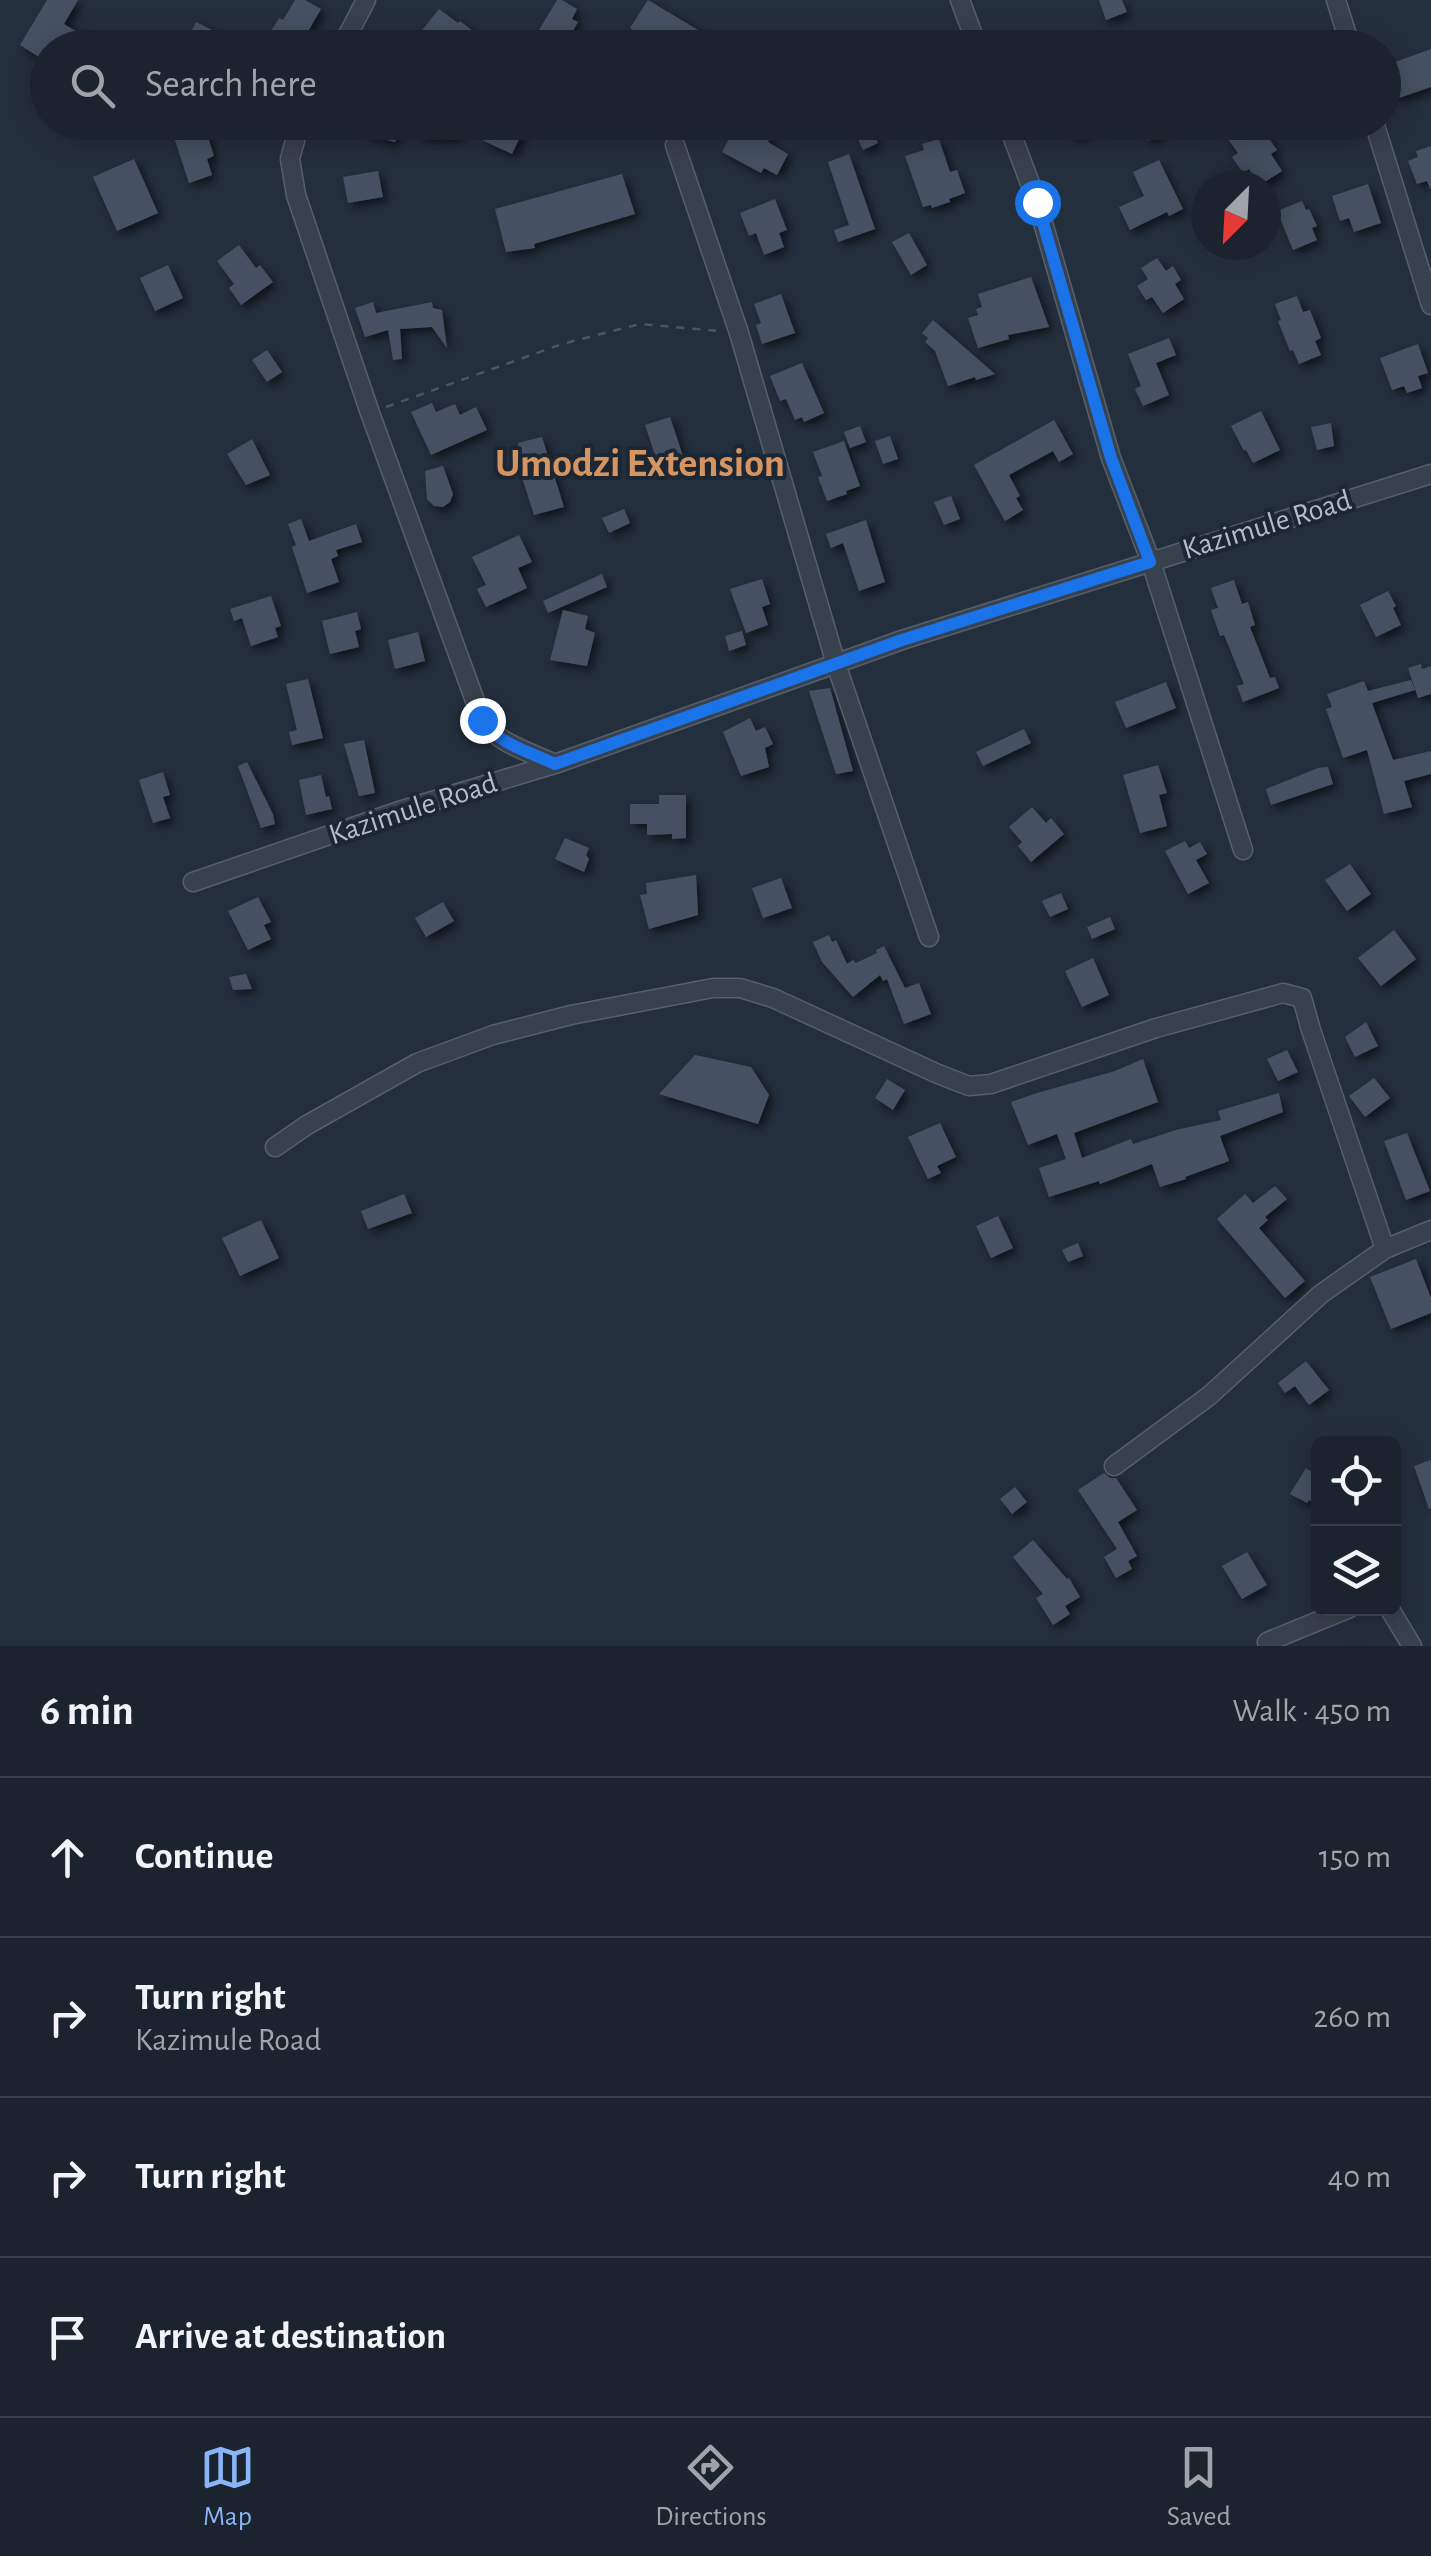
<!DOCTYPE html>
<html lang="en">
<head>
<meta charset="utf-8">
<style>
	body { margin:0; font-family:"Alegreya Sans",sans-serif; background:#242b36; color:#f1f3f6 }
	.controls { position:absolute; right:30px; bottom:30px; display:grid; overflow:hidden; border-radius:15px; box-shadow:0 5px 25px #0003 }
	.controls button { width:90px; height:90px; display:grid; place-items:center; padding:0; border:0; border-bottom:2px solid #39404a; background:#1b232e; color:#f1f3f6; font:50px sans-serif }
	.compass { position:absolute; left:1191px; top:170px; width:90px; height:90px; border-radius:50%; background:#1b232e; box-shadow:0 5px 25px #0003; rotate:204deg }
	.stop { position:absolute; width:30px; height:30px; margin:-22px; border:8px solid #1a73e8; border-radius:50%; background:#fff }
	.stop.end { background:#1a73e8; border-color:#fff; box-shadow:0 2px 10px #0008 }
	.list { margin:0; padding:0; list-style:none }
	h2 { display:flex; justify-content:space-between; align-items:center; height:130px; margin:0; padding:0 40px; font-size:42px }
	h2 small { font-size:32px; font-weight:400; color:#a0a4aa }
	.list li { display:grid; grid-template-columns:65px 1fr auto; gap:30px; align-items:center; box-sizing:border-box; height:160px; padding:0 40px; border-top:2px solid #39404a }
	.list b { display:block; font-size:38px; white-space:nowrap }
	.list p { margin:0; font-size:32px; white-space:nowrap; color:#a0a4aa }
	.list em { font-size:32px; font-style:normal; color:#a0a4aa }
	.icon { flex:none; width:55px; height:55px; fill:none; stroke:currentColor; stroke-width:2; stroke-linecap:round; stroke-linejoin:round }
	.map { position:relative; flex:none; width:1431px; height:1646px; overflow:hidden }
	.search { position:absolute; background:#1b232e; box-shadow:0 5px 25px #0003; left:30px; right:30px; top:30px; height:110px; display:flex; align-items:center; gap:25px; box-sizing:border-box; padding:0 35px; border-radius:55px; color:#a0a4aa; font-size:38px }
	.sheet { height:770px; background:#1b232e }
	nav { display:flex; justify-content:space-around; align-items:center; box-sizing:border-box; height:140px; border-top:2px solid #39404a; background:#1b232e; font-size:28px; color:#a0a4aa }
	nav a { display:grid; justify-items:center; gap:5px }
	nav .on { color:#8ab4f8 }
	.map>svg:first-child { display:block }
	.building { fill:#455162; filter:url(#shadow) }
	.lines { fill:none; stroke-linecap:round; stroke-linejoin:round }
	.minor-casing { stroke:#565f6c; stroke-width:21 }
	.path { stroke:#44595c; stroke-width:2.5; stroke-dasharray:8 8; stroke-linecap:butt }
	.minor { stroke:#38414e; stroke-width:18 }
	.route { stroke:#1a73e8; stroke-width:12 }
	.labels { text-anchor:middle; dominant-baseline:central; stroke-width:8; stroke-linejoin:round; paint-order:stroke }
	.street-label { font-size:30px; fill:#b4bcc9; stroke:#1d2633 }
	.district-label { font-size:40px; font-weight:bold; fill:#d59563; stroke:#1d2633 }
</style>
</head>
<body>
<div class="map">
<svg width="1431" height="1646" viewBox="0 0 1431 1646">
	<defs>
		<filter id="shadow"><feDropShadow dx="4.5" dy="4.5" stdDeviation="5" flood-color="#0009"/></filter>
	</defs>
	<rect width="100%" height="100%" fill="#242f3e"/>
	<path class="building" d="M47,0H78L64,24L104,48H72L56,38L48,48L42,59L20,45Z
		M295,0H305L321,9L306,35L311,38L305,48H287L268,36L279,18L283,20Z
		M557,0H562L577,9L572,19L578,22L565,44L558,40L553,48H546L533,40Z
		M648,0L708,36L701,48H660L630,28Z
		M1099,0H1122L1127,12L1106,20Z
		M439,9L458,23L460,21L495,48H431L415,39Z
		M196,22L224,36L218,48H183Z
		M1431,49V87L1396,99L1394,92L1387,95L1384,87V66Z
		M169,122H203L214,156L207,159L212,175L189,183Z
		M366,122H400L395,142L363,134Z
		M491,122H527L512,154L482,140Z
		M1066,122H1113L1114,124L1072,139Z
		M1139,122H1158L1163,134L1148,141Z
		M1237,122H1249L1259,138L1266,134L1277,150L1271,154L1282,171L1260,185L1249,169L1243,173L1232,157L1238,153L1223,132Z
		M738,123L756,134L759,129L771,136L768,142L788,154L777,175L764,168L761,173L722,152Z
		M869,123L878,143L863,150L854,130Z
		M418,126H459V138L418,137Z
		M939,139L950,172L957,170L965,193L949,199L950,202L932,208L931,205L923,207L905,156L924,150L922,144Z
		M1431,146V188L1430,189L1427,181L1417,184L1408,161L1418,157L1416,151Z
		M849,154L875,229L838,242L834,230L849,225L828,162Z
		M134,159L158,213L117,231L93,177Z
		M1159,160L1183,209L1169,216L1167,212L1130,230L1119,207L1144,196L1133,172Z
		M378,171L383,197L348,203L343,177Z
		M622,174L635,214L534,244L535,248L506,252L495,209Z
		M1368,184L1381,223L1354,232L1349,218L1340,221L1332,196Z
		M775,199L787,230L779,233L784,247L764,255L756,233L749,236L740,213Z
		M1302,201L1306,210L1309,209L1317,226L1312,228L1317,240L1293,250L1277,211Z
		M909,233L927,265L911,275L892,242Z
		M239,245L256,268L260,265L273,282L241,305L229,288L234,284L217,261Z
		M1157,258L1166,271L1173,266L1181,280L1175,284L1184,299L1163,313L1152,297L1146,300L1137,286L1148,279L1141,268Z
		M168,265L183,298L155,311L140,278Z
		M1031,277L1049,327L1008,335L1009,339L978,348L968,318L978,315L976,309L982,307L978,294Z
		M781,294L795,333L762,344L756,325L761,323L754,304Z
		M1297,296L1303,312L1310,310L1321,338L1315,341L1321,355L1299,364L1293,350L1290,351L1278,321L1281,320L1275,304Z
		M373,302L376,313L432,302L433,308L442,310L447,348L432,327L400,329L402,359L393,360L388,330L365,337L355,308Z
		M933,320L995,374L976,380L975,377L948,386L935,351L925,342L928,338L922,333Z
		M1169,338L1176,355L1156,363L1169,395L1143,406L1135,389L1141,386L1128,354Z
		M1418,344L1428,373L1418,376L1422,388L1407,393L1404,386L1392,390L1380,358Z
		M267,350L282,372L267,382L252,360Z
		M802,363L824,413L804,422L802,417L795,420L786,399L780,401L770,376Z
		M432,403L436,412L455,404L460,415L476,407L487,430L431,455L411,412Z
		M1261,411L1280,450L1253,463L1246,450L1244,451L1231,426Z
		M670,417L683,456L658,464L645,425Z
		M1054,420L1073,454L1059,462L1053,451L1009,475L1020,496L1016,498L1023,510L1005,521L974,465Z
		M1331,423L1334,446L1317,450L1311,427Z
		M860,426L866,442L850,448L844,432Z
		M890,436L898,459L883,464L875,441Z
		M542,437L564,507L534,515L518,465L523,463L518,443Z
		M252,439L270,475L246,485L227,454Z
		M844,441L860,486L846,491L847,494L827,501L818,477L822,476L813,452Z
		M443,466L453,494L450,502L443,507L434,506L427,499L425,471Z
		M951,496L960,519L944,525L934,502Z
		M624,509L630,523L609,533L602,518Z
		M301,519L309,541L356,524L362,542L336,550L338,556L331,559L339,582L307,593L292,547L296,545L288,524Z
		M866,520L885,582L859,591L843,543L831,548L826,534Z
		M519,535L532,562L518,568L527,588L486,607L477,589L486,585L472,557Z
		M602,574L607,587L548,613L543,601Z
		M762,579L770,604L762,607L768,625L746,633L730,589Z
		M1234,580L1242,604L1248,602L1255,625L1250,627L1270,678L1275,677L1279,688L1243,702L1237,686L1244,684L1224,635L1220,636L1211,610L1218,608L1211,588Z
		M1388,591L1396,606L1393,608L1401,625L1376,637L1360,605Z
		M271,596L281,626L275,628L278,637L251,646L242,618L234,621L230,609Z
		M563,610L588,616L585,629L595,633L587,666L550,660Z
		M357,612L361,629L355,631L359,647L330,654L322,621Z
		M742,631L746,645L729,651L725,636Z
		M418,632L425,661L395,669L388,640Z
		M1421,664L1422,669L1431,666V694L1418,698L1408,668Z
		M308,679L323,738L292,745L289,732L297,730L286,684Z
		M1411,680L1415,690L1372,703L1393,760L1431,751V774L1404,781L1412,807L1384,814L1367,750L1343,758L1326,709L1332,707L1327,694L1364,681L1368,691Z
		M1166,682L1176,708L1126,728L1115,702Z
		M830,688L853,771L836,774L809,691Z
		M750,718L756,731L765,727L773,744L765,748L769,767L741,776L723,732Z
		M1024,729L1031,743L983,766L976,752Z
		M364,740L375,793L359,796L344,744Z
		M247,762L273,814L275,824L261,828L238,766Z
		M1158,765L1167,793L1159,795L1167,826L1140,833L1123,775Z
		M1328,767L1333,784L1271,805L1266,789L1318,768Z
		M163,772L170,795L163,797L170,818L153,823L139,780Z
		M321,775L326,797L329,796L332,809L306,815L299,780Z
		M659,795H686V838L672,839V834L647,835V824H630V804H659Z
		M1032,807L1046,823L1051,818L1064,834L1031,862L1018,846L1022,842L1009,827Z
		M565,838L589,848L586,855L589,859L584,872L555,859Z
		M1185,841L1189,848L1200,842L1207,854L1196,860L1209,883L1188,894L1165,851Z
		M1350,864L1371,894L1347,911L1325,880Z
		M696,875L698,915L649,929L640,895L647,894L646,883Z
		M781,878L792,908L763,918L752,888Z
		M1061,893L1068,909L1050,917L1042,901Z
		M258,897L271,922L264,925L271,939L248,950L228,911Z
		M443,902L454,921L426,937L415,918Z
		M1110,917L1115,929L1092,939L1087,927Z
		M1394,930L1416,959L1381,986L1358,958Z
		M829,935L832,942L836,940L847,964L853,960L856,963L877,953L876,950L884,946L905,988L919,983L931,1014L904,1024L887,979L883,981L880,975L853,997L822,962L813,942Z
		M1093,958L1109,995L1082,1007L1065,971Z
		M246,974L252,989L233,990L229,977Z
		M1366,1022L1378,1046L1355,1057L1345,1037Z
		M1287,1050L1298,1072L1278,1081L1267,1059Z
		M695,1055L751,1067L769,1095L758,1124L659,1094Z
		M1143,1059L1158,1102L1074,1133L1082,1158L1131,1139L1133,1144L1176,1130L1221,1120L1218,1111L1279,1093L1283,1112L1220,1136L1229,1161L1185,1177L1186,1179L1160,1187L1152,1164L1100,1184L1099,1181L1049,1197L1039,1168L1066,1159L1057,1134L1028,1145L1011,1102L1037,1093L1115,1071Z
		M1374,1078L1390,1098L1365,1117L1349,1096Z
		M887,1079L905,1090L893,1110L875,1098Z
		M940,1123L956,1157L937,1166L941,1173L928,1179L908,1137Z
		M1407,1133L1430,1191L1406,1200L1384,1141Z
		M1275,1186L1287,1199L1265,1217L1268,1220L1259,1228L1305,1281L1285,1298L1217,1219L1245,1194L1253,1203Z
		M404,1194L412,1213L368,1229L361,1211Z
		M998,1216L1013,1248L991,1258L976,1226Z
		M261,1220L279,1258L240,1276L222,1238Z
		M1078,1243L1083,1256L1068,1262L1062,1250Z
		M1416,1259L1431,1298V1313L1391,1329L1370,1277Z
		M1306,1361L1329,1390L1309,1405L1295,1386L1285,1393L1278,1383Z
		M1431,1460V1509H1429L1414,1466Z
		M1306,1468L1318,1476V1506L1309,1500L1307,1503L1290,1494Z
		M1104,1473L1110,1478H1116L1137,1510L1118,1522L1137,1556L1128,1561L1132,1569L1116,1578L1104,1557L1117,1549L1078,1490Z
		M1015,1487L1027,1502L1012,1514L1000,1499Z
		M1033,1540L1067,1579L1069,1578L1080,1597L1065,1606L1070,1614L1053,1625L1036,1598L1043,1594L1013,1557Z
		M1247,1552L1267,1585L1242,1599L1222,1566Z"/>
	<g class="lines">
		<g class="minor-casing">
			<path id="minor" d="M960,0L978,48
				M1336,0L1351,48
				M341,48L366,0
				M300,122L290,159L296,195L370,413L482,720C498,744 530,752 555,764
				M1007,122L1037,202L1111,458L1151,562L1243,850
				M1374,122L1431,305
				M675,145L739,333L836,664L929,937
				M193,882L402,810L555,764L902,640L1431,474
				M275,1147L307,1125L417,1063L493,1035L571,1015L713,988H740L773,998L938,1074L969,1086L991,1084L1156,1028L1283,993L1302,998L1311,1030L1385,1249
				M1114,1466L1209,1396L1321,1294L1385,1249L1431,1230
				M1389,1608L1412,1646
				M1267,1642L1350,1608"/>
		</g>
		<path class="path" d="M386,407L562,344L640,324L719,331"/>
		<use href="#minor" class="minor"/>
	</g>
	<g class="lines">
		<path class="route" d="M482,720C498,744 530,752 555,764L902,640L1150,562L1111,458L1037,202"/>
	</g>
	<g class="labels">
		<g class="street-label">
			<text transform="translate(1267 525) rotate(-17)">Kazimule Road</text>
			<text transform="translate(413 809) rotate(-18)">Kazimule Road</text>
		</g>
		<g class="district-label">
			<text x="640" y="464">Umodzi Extension</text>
		</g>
	</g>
</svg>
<div class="controls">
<button><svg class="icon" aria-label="locate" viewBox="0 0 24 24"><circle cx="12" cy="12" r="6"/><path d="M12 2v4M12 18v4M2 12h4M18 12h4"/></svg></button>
<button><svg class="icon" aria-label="layers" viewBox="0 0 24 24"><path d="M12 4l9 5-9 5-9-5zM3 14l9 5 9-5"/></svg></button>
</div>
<svg class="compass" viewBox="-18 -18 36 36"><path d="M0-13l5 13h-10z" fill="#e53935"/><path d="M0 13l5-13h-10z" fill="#a0a4aa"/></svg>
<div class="stop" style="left:1037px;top:202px"></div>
<div class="stop end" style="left:482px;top:720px"></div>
<div class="search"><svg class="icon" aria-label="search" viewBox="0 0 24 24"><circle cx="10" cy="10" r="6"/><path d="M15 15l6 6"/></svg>Search here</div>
</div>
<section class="sheet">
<h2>6 min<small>Walk · 450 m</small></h2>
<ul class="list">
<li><svg class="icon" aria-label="ahead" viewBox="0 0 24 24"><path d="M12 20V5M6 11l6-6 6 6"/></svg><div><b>Continue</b></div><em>150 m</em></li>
<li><svg class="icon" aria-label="right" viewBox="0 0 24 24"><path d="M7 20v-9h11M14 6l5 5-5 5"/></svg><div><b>Turn right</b><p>Kazimule Road</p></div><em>260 m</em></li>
<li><svg class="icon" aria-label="right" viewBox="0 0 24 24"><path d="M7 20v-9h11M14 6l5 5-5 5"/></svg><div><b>Turn right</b></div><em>40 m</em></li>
<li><svg class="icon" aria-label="arrive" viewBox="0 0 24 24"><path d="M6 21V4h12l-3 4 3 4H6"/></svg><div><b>Arrive at destination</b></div></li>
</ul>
</section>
<nav>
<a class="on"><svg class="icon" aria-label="map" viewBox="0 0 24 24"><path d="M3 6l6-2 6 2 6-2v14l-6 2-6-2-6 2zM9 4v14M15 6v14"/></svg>Map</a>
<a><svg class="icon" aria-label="directions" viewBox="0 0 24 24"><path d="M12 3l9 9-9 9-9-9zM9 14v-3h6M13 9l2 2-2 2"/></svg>Directions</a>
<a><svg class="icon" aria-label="saved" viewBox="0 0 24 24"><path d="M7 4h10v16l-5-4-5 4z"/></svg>Saved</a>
</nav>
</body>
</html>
